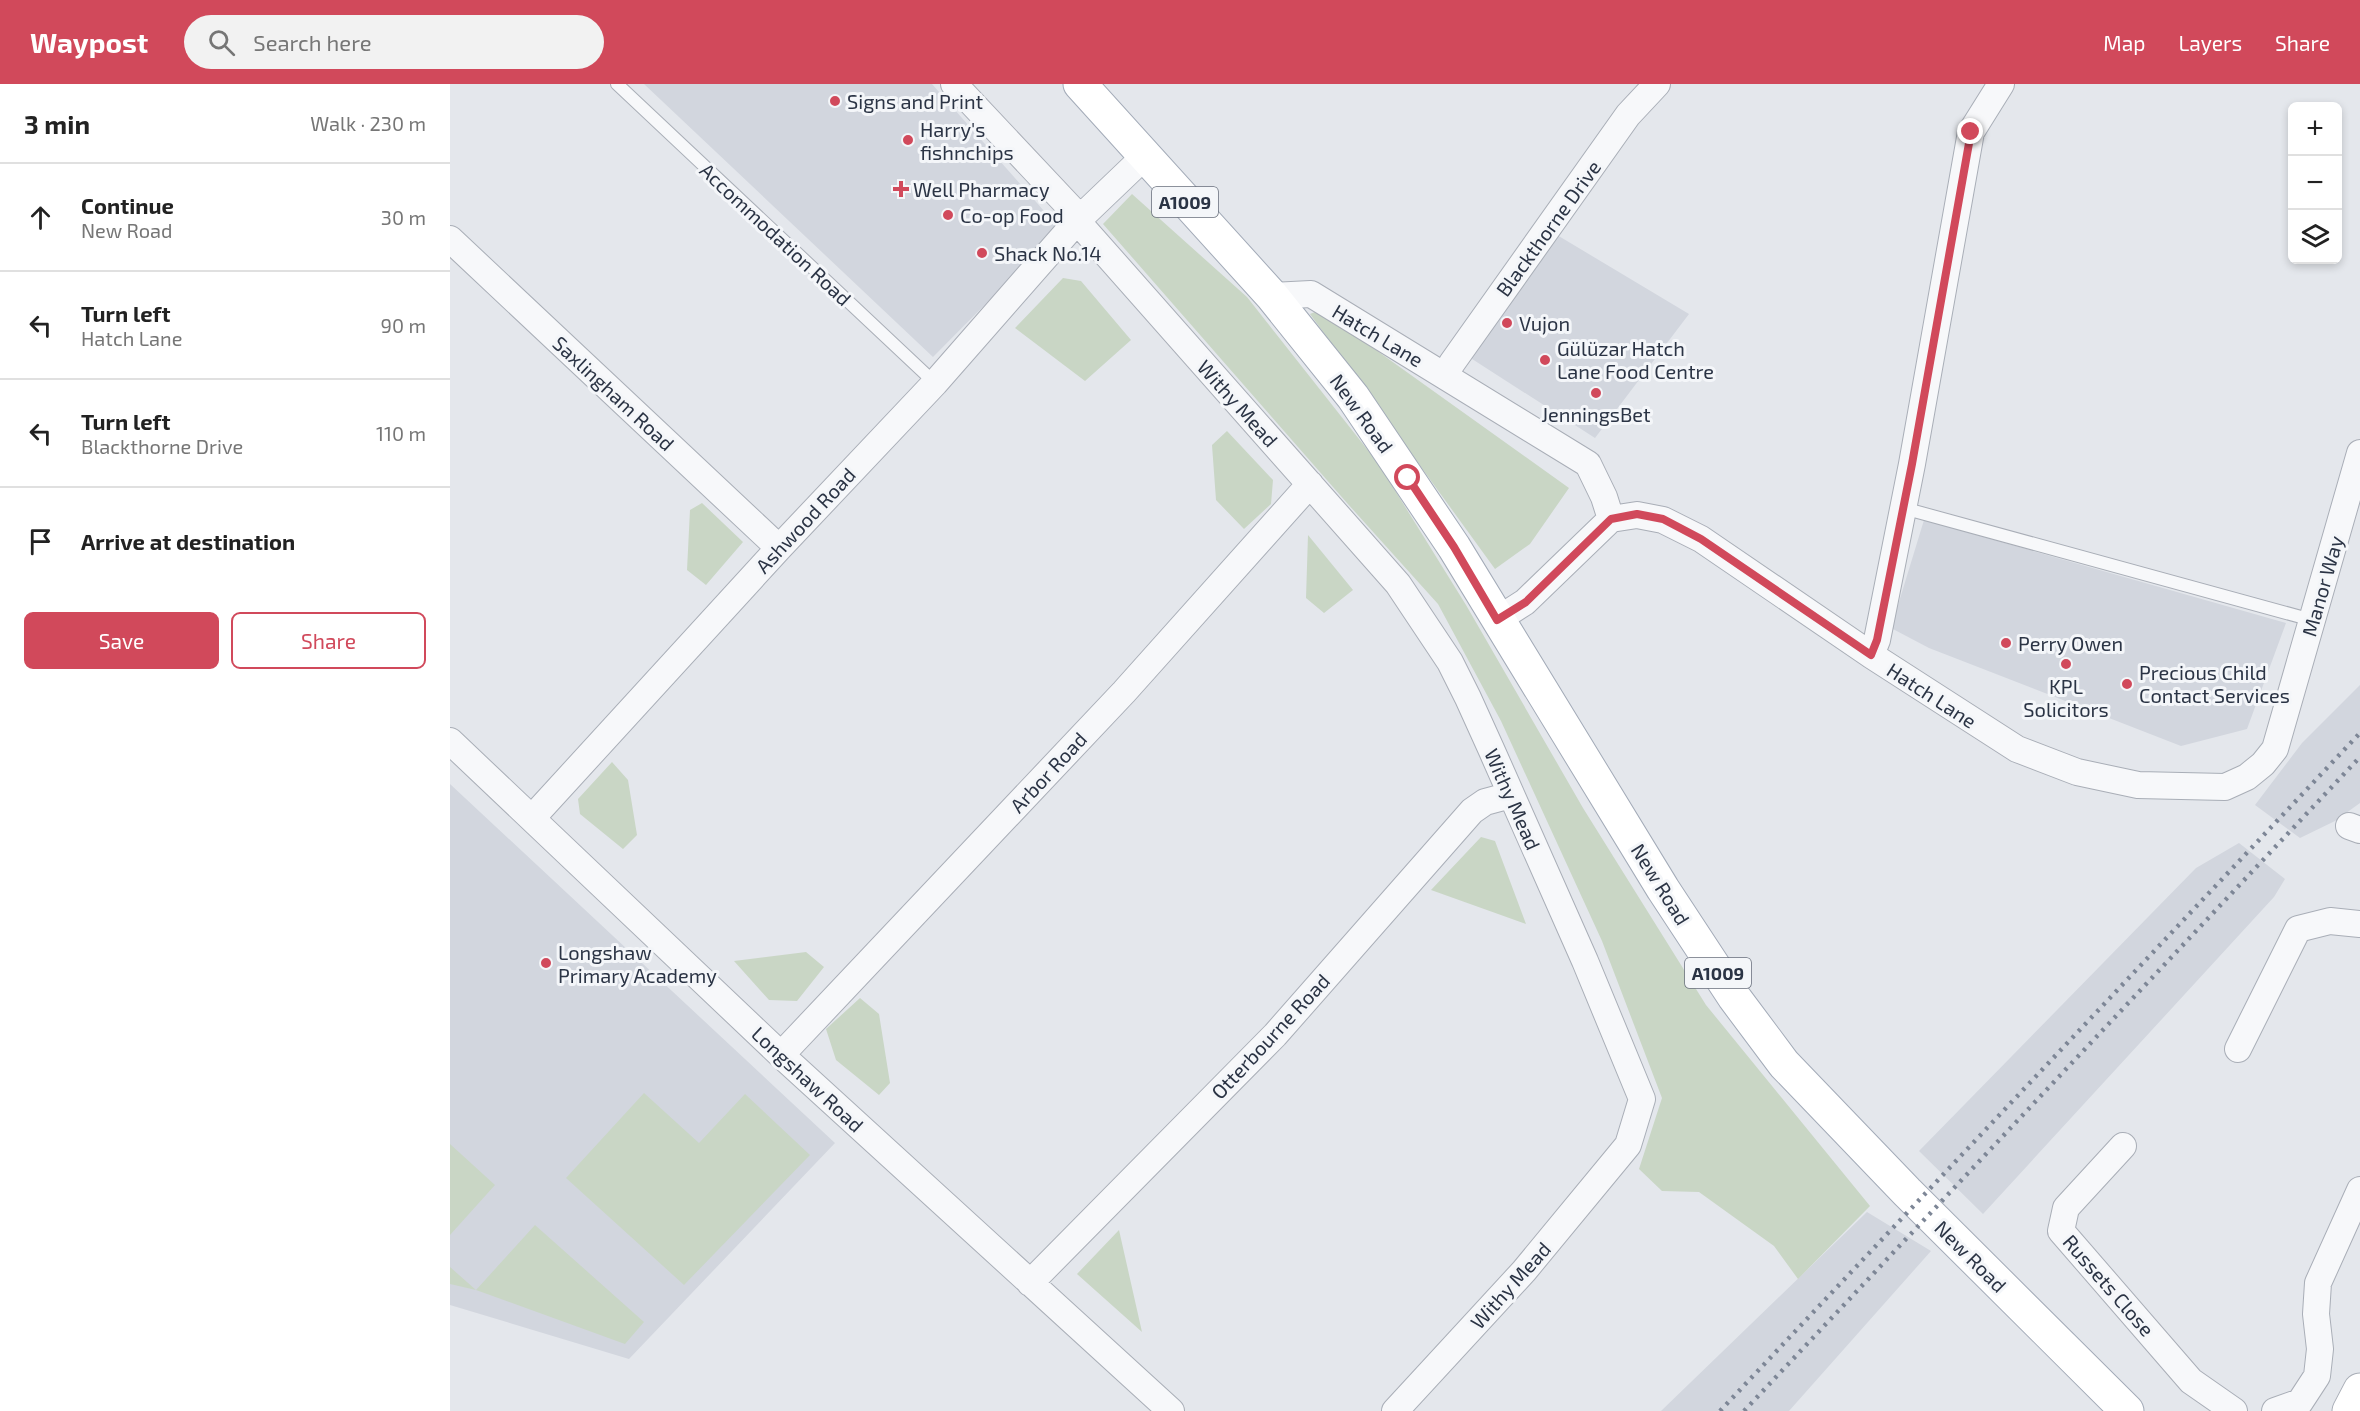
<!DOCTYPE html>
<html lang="en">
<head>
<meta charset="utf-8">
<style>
	body { margin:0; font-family:"Exo 2",sans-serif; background:#f2f2f2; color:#222 }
	.controls { position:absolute; right:18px; top:18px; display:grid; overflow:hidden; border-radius:9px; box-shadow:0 3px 9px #0003 }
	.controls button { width:54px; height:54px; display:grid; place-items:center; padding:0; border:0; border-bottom:2px solid #e0e0e0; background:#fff; color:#222; font:30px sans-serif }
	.stop { position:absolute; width:18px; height:18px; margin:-14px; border:4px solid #d1495b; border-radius:50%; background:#fff }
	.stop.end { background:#d1495b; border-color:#fff; box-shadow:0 2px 6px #0008 }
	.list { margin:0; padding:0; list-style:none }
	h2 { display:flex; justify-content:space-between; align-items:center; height:78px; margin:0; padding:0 24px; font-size:26px }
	h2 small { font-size:20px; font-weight:400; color:#767676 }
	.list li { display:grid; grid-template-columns:39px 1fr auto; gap:18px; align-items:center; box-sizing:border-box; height:108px; padding:0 24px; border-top:2px solid #e0e0e0 }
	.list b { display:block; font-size:22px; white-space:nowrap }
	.list p { margin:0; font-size:20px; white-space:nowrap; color:#767676 }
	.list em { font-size:20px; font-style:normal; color:#767676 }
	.actions { display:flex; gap:12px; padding:18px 24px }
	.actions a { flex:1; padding:14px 0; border:2px solid #d1495b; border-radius:9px; text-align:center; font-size:21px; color:#d1495b }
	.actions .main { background:#d1495b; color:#fff }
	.icon { flex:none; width:33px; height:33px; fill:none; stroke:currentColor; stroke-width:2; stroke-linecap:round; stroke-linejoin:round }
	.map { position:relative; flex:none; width:1910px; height:1327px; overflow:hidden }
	header { display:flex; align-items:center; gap:36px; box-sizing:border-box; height:84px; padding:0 30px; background:#d1495b; color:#fff }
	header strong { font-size:28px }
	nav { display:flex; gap:33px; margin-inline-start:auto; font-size:21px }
	.search { width:420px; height:54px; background:#f2f2f2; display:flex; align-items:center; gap:15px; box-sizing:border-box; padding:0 21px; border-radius:33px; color:#767676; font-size:22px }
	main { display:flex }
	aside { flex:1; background:#fff }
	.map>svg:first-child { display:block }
	.built { fill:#d2d6de }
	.green { fill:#c9d6c5 }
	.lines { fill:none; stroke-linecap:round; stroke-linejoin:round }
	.lane-casing { stroke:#a9aeb7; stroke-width:14 }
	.street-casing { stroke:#a9aeb7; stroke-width:28 }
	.secondary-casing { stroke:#a9aeb7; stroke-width:35 }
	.primary-casing { stroke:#a3abb8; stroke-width:35 }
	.lane { stroke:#f7f8fa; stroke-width:12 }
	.street { stroke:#f7f8fa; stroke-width:26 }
	.secondary { stroke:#fff; stroke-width:33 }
	.primary { stroke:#fff; stroke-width:33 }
	.rail { stroke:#7d8696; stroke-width:4.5; stroke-dasharray:3 6; stroke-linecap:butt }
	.route { stroke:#d1495b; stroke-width:8 }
	.poi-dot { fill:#d1495b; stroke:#f4f6f9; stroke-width:2 }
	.labels { text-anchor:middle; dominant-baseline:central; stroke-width:6; stroke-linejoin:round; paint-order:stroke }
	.shield { fill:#f4f6f9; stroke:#676e7b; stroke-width:1.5 }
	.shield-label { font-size:18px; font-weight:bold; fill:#2b3445 }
	.poi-label { font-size:20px; fill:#2b3445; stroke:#f4f6f9; text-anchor:start }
	.street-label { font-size:20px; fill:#2b3445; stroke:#f4f6f9 }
</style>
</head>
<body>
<header>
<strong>Waypost</strong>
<div class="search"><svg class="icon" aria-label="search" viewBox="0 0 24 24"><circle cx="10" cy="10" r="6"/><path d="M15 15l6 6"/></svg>Search here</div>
<nav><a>Map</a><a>Layers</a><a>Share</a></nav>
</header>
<main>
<aside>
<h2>3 min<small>Walk · 230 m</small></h2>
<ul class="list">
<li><svg class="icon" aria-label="ahead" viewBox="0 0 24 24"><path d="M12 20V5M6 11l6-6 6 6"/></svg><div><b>Continue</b><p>New Road</p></div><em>30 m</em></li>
<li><svg class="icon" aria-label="left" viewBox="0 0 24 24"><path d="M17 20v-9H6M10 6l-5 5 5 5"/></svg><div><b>Turn left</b><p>Hatch Lane</p></div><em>90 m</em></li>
<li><svg class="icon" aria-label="left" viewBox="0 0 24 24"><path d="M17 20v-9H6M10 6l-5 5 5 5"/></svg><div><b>Turn left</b><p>Blackthorne Drive</p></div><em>110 m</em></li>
<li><svg class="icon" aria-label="arrive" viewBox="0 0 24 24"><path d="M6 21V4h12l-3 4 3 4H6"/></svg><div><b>Arrive at destination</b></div></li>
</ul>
<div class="actions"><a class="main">Save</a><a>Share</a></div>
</aside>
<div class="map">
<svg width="1910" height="1327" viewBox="0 0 1910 1327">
	<rect width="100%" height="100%" fill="#e4e7ec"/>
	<path class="built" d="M194,0H482L610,145L483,273Z
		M1107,151L1239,230L1145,354L1019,273Z
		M1474,436L1836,539L1797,645L1731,662L1479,564L1441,544Z
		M1910,601V719L1885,737L1850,754L1805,721L1852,659Z
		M0,700L385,1059L179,1275L0,1221Z
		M1789,759L1835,795L1824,813L1533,1130L1469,1067L1746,784Z
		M1417,1128L1481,1167L1339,1327H1211Z"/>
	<path class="green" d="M682,110L797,213L928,379L1016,521L1133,724L1256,921L1420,1122L1348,1195L1324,1162L1249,1108L1212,1107L1189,1085L1212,1014L1152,857L1051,637L988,520L897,419L653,140Z
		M613,194L631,197L681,256L635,297L565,244Z
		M870,226L1119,404L1080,460L1045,485L860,230Z
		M777,347L823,396L821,420L794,445L766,416L762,361Z
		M252,419L293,458L256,501L237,486L240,426Z
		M858,451L903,506L874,529L856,514Z
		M162,678L178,696L187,751L173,765L130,730L128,715Z
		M1031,753L1045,757L1076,840L981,806Z
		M356,868L374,883L347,917L319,916L284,877Z
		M410,914L429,930L440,999L429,1011L386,976L376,945Z
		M194,1009L249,1059L295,1010L360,1071L234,1201L116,1094Z
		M0,1060L45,1101L0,1151Z
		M85,1141L194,1238L175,1260L26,1206L0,1200V1183L26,1206Z
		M669,1146L692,1248L627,1190Z"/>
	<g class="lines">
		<g class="lane-casing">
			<path id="lane" d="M167,0L485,299
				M1453,424L1862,536"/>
		</g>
		<g class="street-casing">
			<path id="street" d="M504,0L630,134
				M627,137L948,500L1000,578L1018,614L1042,667L1135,877L1192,1015L1178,1061L1074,1187L945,1327
				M0,155L329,464
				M822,212L861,210L1138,380L1154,413L1161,435
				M995,291L1002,279L1178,31L1207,0
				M1047,536L1075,518L1161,435L1187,431L1213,436L1251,455L1421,571L1567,665L1627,688L1688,701L1775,703L1797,693L1813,680L1825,665L1910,369
				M1421,571L1427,556L1462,380L1521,48L1551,0
				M0,657L331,971L721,1327
				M82,734L329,464L485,299L627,137L695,72
				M1899,742L1910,746
				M1788,965L1848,845L1880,837L1910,840
				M331,971L674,608L860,400
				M1673,1062L1616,1124L1611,1147L1741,1297L1784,1327
				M580,1199L825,951L1022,727L1035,718L1061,711
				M1825,1327L1850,1318L1867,1292L1870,1265L1866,1230L1868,1199L1910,1106"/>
		</g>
		<g class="secondary-casing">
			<path id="secondary" d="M1899,1327L1910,1306"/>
		</g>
		<g class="primary-casing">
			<path id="primary" d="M630,0L822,212L903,313L1004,463L1213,805L1284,913L1334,980L1457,1108L1677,1327"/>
		</g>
		<use href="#lane" class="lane"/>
		<use href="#street" class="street"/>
		<use href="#secondary" class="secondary"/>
		<use href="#primary" class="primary"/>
		<path class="rail" d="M1270,1327L1910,649
			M1294,1327L1910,673"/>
	</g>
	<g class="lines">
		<path class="route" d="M958,394L1004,463L1047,536L1076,518L1161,435L1187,430L1213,435L1251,455L1421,571L1427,556L1462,380L1521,48"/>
	</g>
	<g class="poi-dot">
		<circle cx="385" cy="17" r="6"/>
		<circle cx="458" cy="56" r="6"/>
		<path d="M448 96h6v6h6v6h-6v6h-6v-6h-6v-6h6z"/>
		<circle cx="498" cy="131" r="6"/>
		<circle cx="532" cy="169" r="6"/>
		<circle cx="1057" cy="239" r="6"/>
		<circle cx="1095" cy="276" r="6"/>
		<circle cx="1146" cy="309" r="6"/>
		<circle cx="1556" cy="559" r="6"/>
		<circle cx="1616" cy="580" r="6"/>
		<circle cx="1677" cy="600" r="6"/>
		<circle cx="96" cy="879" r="6"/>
	</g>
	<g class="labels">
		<g class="shield">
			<rect x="702" y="103" width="66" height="30" rx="4.5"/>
			<rect x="1235" y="874" width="66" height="30" rx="4.5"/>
		</g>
		<g class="shield-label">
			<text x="735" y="118">A1009</text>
			<text x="1268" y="889">A1009</text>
		</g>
		<g class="poi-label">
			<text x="397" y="17">Signs and Print</text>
			<text x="470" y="45">Harry's<tspan x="470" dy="23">fishnchips</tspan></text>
			<text x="463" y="105">Well Pharmacy</text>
			<text x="510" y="131">Co-op Food</text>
			<text x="544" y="169">Shack No.14</text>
			<text x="1069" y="239">Vujon</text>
			<text x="1107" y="264">Gülüzar Hatch<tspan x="1107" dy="23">Lane Food Centre</tspan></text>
			<text x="1146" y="330" text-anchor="middle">JenningsBet</text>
			<text x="1568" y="559">Perry Owen</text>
			<text x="1689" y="588">Precious Child<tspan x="1689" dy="23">Contact Services</tspan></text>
			<text x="1616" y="602" text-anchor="middle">KPL<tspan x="1616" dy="23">Solicitors</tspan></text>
			<text x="108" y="868">Longshaw<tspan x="108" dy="23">Primary Academy</tspan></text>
		</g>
		<g class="street-label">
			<text transform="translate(1098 144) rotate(-54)">Blackthorne Drive</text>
			<text transform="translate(326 150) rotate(43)">Accommodation Road</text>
			<text transform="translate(928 251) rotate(31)">Hatch Lane</text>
			<text transform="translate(164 309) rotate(43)">Saxlingham Road</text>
			<text transform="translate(788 319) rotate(48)">Withy Mead</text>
			<text transform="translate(912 329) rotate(54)">New Road</text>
			<text transform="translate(355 436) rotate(-47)">Ashwood Road</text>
			<text transform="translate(1872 502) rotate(-74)">Manor Way</text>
			<text transform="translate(1482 611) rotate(33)">Hatch Lane</text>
			<text transform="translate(598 688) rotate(-47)">Arbor Road</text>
			<text transform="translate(1063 715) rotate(66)">Withy Mead</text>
			<text transform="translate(1211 800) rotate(58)">New Road</text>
			<text transform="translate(820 952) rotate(-47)">Otterbourne Road</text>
			<text transform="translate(358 995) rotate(43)">Longshaw Road</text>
			<text transform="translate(1521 1172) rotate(45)">New Road</text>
			<text transform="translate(1060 1201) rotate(-48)">Withy Mead</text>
			<text transform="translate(1659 1201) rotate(49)">Russets Close</text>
		</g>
	</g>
</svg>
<div class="controls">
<button>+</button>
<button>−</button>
<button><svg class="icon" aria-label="layers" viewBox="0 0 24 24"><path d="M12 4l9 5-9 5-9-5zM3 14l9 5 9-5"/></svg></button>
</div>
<div class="stop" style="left:958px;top:394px"></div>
<div class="stop end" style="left:1521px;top:48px"></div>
</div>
</main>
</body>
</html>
